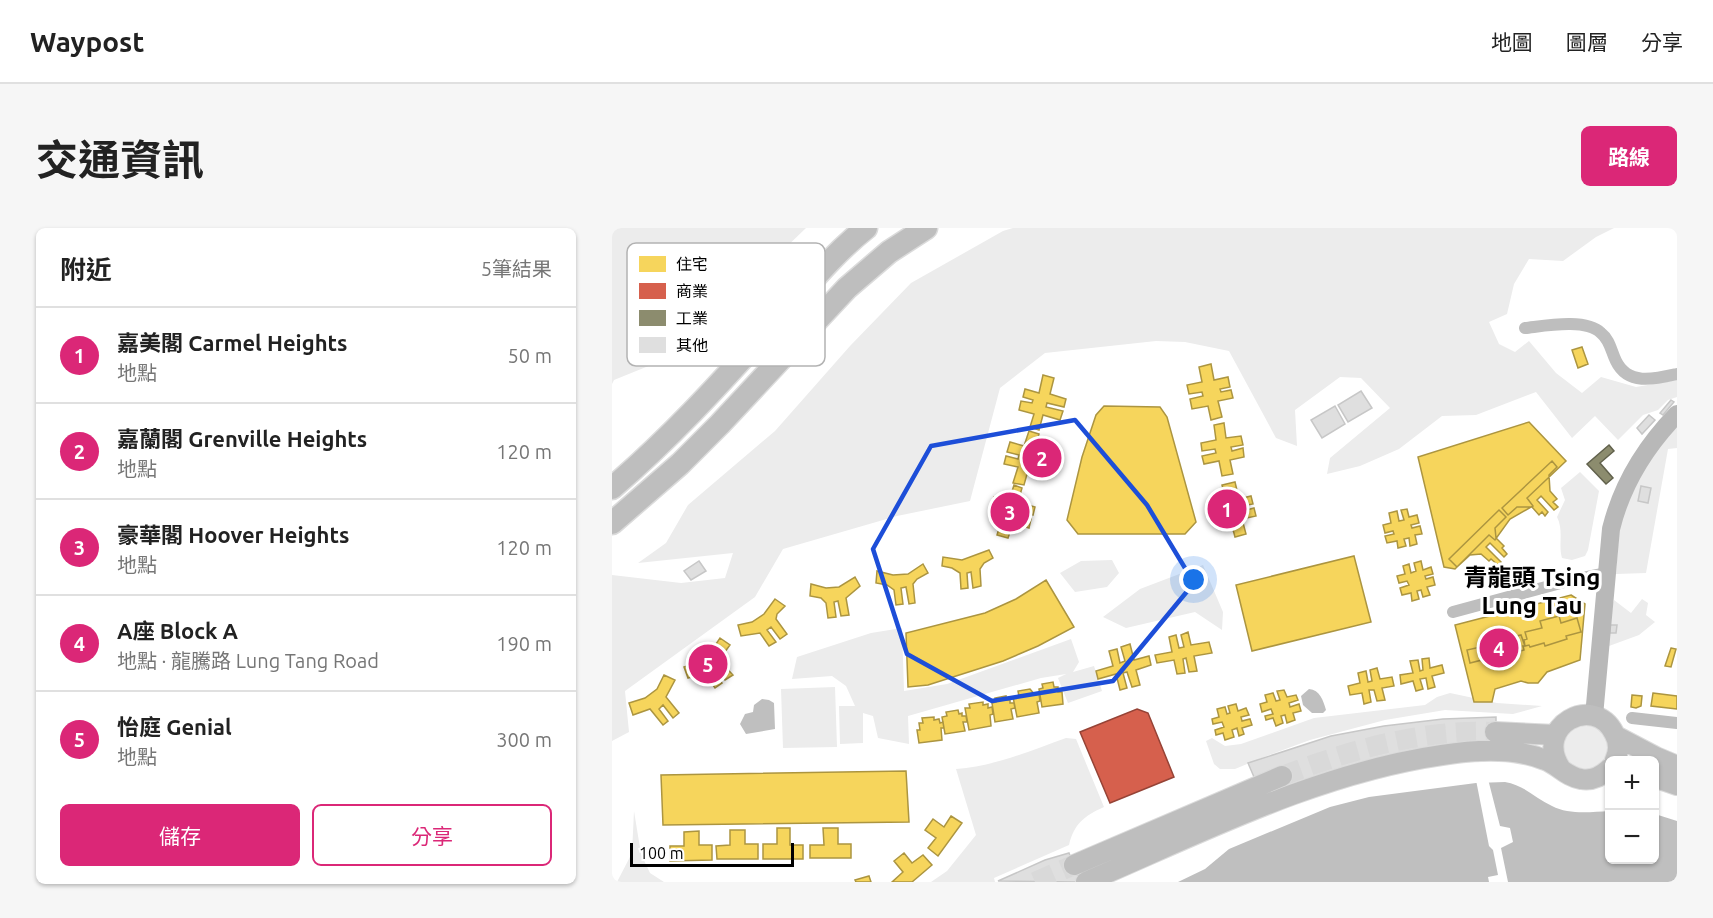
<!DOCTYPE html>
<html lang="zh-TW">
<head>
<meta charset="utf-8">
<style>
	body { margin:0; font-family:Ubuntu,"Noto Sans TC",sans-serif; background:#f6f6f6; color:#222 }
	.controls { position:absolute; right:18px; bottom:18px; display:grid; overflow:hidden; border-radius:9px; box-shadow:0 2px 4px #0004 }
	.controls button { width:54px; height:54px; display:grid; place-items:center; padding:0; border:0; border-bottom:2px solid #e0e0e0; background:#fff; color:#222; font:30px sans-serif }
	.scale { position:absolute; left:18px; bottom:15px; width:164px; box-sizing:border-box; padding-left:6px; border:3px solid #000; border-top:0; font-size:16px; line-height:21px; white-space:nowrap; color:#000; -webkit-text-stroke:4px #fff; paint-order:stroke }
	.you { position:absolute; left:582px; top:352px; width:21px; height:21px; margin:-15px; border:4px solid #fff; border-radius:50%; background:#1a73e8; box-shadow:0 0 0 9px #1a73e833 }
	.badge { display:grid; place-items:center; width:39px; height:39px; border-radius:50%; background:#db2777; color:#fff; font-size:20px; font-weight:700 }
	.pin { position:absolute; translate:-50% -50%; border:3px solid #fff; box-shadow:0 2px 6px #0006 }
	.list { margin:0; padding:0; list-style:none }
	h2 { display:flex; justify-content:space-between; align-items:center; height:78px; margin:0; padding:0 24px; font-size:26px }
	h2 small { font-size:20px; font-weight:400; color:#767676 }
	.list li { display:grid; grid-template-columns:39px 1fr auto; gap:18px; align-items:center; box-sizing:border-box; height:96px; padding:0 24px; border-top:2px solid #e0e0e0 }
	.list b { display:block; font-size:22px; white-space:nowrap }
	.list p { margin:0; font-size:20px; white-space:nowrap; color:#767676 }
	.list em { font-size:20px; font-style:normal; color:#767676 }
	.actions { display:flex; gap:12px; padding:18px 24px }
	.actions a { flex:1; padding:14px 0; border:2px solid #db2777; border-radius:9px; text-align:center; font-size:21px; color:#db2777 }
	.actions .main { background:#db2777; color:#fff }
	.map { position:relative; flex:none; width:1065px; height:654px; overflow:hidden; border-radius:9px }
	header { display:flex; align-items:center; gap:36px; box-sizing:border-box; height:84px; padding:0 30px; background:#fff; border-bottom:2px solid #e0e0e0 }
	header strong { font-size:28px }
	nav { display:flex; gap:33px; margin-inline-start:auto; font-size:21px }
	.intro { display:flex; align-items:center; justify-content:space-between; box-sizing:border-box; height:144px; padding:0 36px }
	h1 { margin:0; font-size:42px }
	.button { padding:15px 27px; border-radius:9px; background:#db2777; color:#fff; font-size:21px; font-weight:700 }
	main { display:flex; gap:36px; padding:0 36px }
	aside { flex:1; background:#fff; border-radius:9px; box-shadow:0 2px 4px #0004 }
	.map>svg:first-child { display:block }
	.green { fill:#ececec }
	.water { fill:#bfbfbf }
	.pier { fill:#fff }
	.homes { fill:#f6d55c; stroke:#ac9540; stroke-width:1.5 }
	.shops { fill:#d6604d; stroke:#964336; stroke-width:1.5 }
	.industry { fill:#8c8c6e; stroke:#62624d; stroke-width:1.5 }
	.building { fill:#dfdfdf; stroke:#c7c7c7; stroke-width:1.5 }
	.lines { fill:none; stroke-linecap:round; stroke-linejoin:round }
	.primary-tunnel { stroke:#d9d9d9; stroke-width:20; stroke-dasharray:20 10; stroke-linecap:butt }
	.primary-casing { stroke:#dbdbdb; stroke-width:22 }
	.highway-casing { stroke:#dbdbdb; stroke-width:25 }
	.street { stroke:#bebebe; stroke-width:12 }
	.secondary { stroke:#b8b8b8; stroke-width:18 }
	.primary { stroke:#bebebe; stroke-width:20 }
	.highway { stroke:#bebebe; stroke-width:22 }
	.marked { fill:none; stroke:#1d4ed8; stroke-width:4.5; stroke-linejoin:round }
	.labels { text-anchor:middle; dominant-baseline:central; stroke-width:6; stroke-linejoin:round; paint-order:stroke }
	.district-label { font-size:24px; font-weight:bold; fill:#000; stroke:#fff }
	.key { fill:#fff; stroke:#b2b2b2; stroke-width:1.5 }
	.key-label { font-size:16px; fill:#000 }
</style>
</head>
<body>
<header>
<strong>Waypost</strong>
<nav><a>地圖</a><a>圖層</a><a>分享</a></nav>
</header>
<div class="intro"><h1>交通資訊</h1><a class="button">路線</a></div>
<main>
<aside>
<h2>附近<small>5筆結果</small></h2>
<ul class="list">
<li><span class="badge">1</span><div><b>嘉美閣 Carmel Heights</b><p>地點</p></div><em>50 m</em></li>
<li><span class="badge">2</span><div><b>嘉蘭閣 Grenville Heights</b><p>地點</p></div><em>120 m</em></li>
<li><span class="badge">3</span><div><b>豪華閣 Hoover Heights</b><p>地點</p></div><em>120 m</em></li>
<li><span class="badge">4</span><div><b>A座 Block A</b><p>地點 · 龍騰路 Lung Tang Road</p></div><em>190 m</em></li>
<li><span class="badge">5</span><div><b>怡庭 Genial</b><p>地點</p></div><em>300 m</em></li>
</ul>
<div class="actions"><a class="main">儲存</a><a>分享</a></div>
</aside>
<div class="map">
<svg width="1065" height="654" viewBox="0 0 1065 654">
	<rect width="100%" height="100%" fill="#fff"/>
	<path class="green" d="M0,0H194L166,27L111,49L69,85L73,118L39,137L2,152L0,156Z
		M401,0H1002L984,9L951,33L917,31L902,56L895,86L877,94L887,116L903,124L917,113L944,145L970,165L989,149L1024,159L1065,152V169L1056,172L1046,182L1031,187L1006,212L983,188L960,210L924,164L864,187L830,188L787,221L748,238L715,246L718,230L778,180L749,150L728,149L683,182L685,218L664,210L617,123L573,114L544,113L433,125L388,160L358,273L285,288L171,321L143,369L13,463L17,504L0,513V347L69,355L113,350L121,325L26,335L54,315L76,277L163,203L238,118L299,55L391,3Z
		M1065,198V220L1056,221L1034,345L1004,346L1008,290L1040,223Z
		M968,244L987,263L976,322L973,328L960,332L950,330C946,316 952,303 945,289L953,272L949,260Z
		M500,332L507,345L495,359L463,364L448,345L469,333Z
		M591,337L611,384L610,402L583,384L514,400L491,389L528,361Z
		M1030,371L1036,375L1034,387L1043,394L1027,407L997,418L998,384L1002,372L1019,385Z
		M290,400L292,463L335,456L459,411L467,434L461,444L482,438L490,463L456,475L446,450L454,446L429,450L296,488L297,516L266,510L261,488L251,485V515L228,516L227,478H243L234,458L220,448L180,451L185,429L259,405Z
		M223,459L225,519L171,520L169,461Z
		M838,465L885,475L930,478L901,486L833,482L773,492L698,512L652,529L623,541H608L602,536L594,513L600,510L613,518L629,516L702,490L813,477L825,469Z
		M950 520a23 23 0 1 1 46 0a23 23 0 1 1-46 0Z
		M454,510L464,511L492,579C472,588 462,596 457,617L382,650L383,654H319L335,643L364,607L344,541C383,538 418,523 454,510Z
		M22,583L29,626L38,645L52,654H5L20,625Z"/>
	<path class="water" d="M697,461C708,462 711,472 714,482L711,485H700L691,477L689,468Z
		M150,471L157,472L162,475L163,501L134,506L128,496L133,486L141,484L142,477Z
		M893,554C912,557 923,570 940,578C957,587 979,584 997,583L998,632H1042L1043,586L1065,593V654H566L593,641L617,621L718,579L757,569L864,555Z"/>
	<path class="pier" d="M876,551L888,598L898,600L901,614L889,620L896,654H877L876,649L886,647L881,622L877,618L864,552Z"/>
	<path class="homes" d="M970,119L976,136L966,140L960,122Z
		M599,136L602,152L616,149L618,159L608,161L609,164L619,162L621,170L606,173L610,189L599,192L596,178L580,181L578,171L591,168L590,164L577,166L575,157L590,154L587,139Z
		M431,147L442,150L438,166L454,171L452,179L435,175L434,179L451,183L448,192L431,187L427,202L418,199L422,186L407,182L409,173L420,175L421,172L411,169L413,161L427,165Z
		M492,178L548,179L555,189L584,294L573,306H466L455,292L470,229L484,187Z
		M917,194L954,233L915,270L921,278L898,291L883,312L877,307L843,341L832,339L806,229Z
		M612,195L614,210L629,208L631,217L619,219L620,223L631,220L632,229L618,232L621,246L610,248L607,233L592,236L590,228L604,225L603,221L590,223L589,215L604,212L602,197Z
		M417,203L427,206L423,221L438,225L435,234L420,229L419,233L434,237L432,243L417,239L412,257L401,255L406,239L392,236L394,228L406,231L407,227L395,224L398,214L412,218Z
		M940,233L945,239L937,247L938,263L945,271L941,274L946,279L942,282L929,268L925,272L936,284L933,288L930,284L927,287L920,279H905L896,287L890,280Z
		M623,254L627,271L639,268L641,276L630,278L631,283L642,280L644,288L630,291L634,306L623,309L619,294L604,297L602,289L615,286L614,282L600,285L598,276L614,273L610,257Z
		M402,257L410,260L406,274L423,279L421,287L405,282L404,286L419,291L417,300L401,295L396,310L385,307L390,291L377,288L378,281L391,285L392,280L380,276L382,269L397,273Z
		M795,281L797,289L805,287L807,295L799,297L800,300L808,298L810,306L803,307L805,316L798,318L797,310L792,311L794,318L786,320L785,313L775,315L773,308L782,306L781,303L773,305L771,297L779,295L777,285L785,283L787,293L792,292L789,282Z
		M887,282L894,289L883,300L884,310L892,318L890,320L895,326L892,329L878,315L874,319L889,334L886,337L879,331L877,333L869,326L858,327L845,339L837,331Z
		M377,322L381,330L372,335L368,341L369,358L361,360L359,344L355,345L356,360L349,361L348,345L340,340L330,338L331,329L350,332Z
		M742,328L759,394L640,423L624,357Z
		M809,333L811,342L819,339L821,346L813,348L814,351L821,349L823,357L815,359L818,367L811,369L809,362L805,363L807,371L800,373L799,365L790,367L788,360L797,357L795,353L787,355L785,348L793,346L791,338L797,336L799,345L804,343L802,335Z
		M311,336L316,345L305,351L301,356L303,375L297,376L294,359L289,360L291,376L284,377L282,362L275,357L264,355L265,343L281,347L296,346Z
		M243,349L248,358L234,370L237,387L229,388L226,373L222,374L224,389L216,390L214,375L209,370L198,368L199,356L214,360L227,359Z
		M434,352L462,399L426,418L391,433L316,457L296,459L294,405L373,385L404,371Z
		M959,367L973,376L968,432L935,444L926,455H916L909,453L883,461L880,474H862L843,397Z
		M163,371L173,378L165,386L164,391L175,406L168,411L159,399L155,402L164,414L157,418L148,405L129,408L126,397L140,394L152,386Z
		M947,388L949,395L965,390L969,404L954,408L955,411L933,418L932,415L918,419L917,417L913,418L912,412L915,411L913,404L930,400L928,393Z
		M576,404L579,417L597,414L600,425L582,428L585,443L577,444L574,430L571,431L573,445L565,446L562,432L545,435L543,427L560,424L557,409L564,407L567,420L572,419L569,407Z
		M890,406L892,411L909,407L913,418H911L912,422L898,426V429L875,434L874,431L858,435L855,422L873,418L871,411Z
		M108,410L118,417L107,432L121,447L113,452L105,441L102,444L110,455L103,460L93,445L76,450L72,439L88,434L98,425Z
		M518,416L522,432L537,428L539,437L524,442L528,457L520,459L515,444L511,445L515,460L508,462L504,446L486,451L484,443L501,438L497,423L505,421L508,435L513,433L509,419Z
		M1059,420L1064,421L1059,439L1053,438Z
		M817,430L818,440L830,437L832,445L820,448L823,459L816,461L814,450L808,451L811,461L804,463L801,453L789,456L788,447L801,445L798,433L806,432L808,443L811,442L810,431Z
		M765,440L768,451L780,449L782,458L770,460L773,472L765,473L762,462H757L759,474L752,476L750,465L738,467L736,458L748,455L746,445L754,443L756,454L760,453L758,442Z
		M52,447L63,452L54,469L67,485L61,490L51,477L47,481L56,493L51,497L38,481L21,487L17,475L33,470L45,461Z
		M441,454L442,459H446V464H450L451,476L430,479L427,461L431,460L430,456Z
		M418,461L423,467L427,466L428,473L425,474L427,485L405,489L401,469L407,468L406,463Z
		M672,462L675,469L684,467L686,472L677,475L678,479L687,476L689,483L681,485L683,492L675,495L673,487L669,488L671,495L664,498L661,490L654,492L653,488L661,486L659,481L650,484L648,476L655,474L653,467L661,465L664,473L668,472L665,463Z
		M1041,465L1065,468V481L1039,478Z
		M1020,467L1030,468L1029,478L1024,480L1019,479Z
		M394,468V472H398V475H402L403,480L399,481L401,491L383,494L380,475L384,474L383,470Z
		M371,474V477L376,476V480L380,479L381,486L378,487L379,498L357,502L353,480H358L357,476Z
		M624,476L626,483L634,480L637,487L629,489L630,493L638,491L640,497L630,500L632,506L627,508L625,500L620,502L622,509L613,512L611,505L604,507L603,502L612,499L610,494L601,496L600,491L607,489L605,481L613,479L615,486L618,485L616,478Z
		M346,482L347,486L350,485V488H354L355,494H351L353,503L333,506L330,489L335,488L334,484Z
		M322,489V492L327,491L328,495L331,494L332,500H329L330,512L307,515L305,502H308L307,495H311L310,490Z
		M294,543L297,594L51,597L49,547Z
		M339,588L350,595L326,628L316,620L324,610L313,602L321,591L332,599Z
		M165,600H178V617H191V631H151V616H165Z
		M211,600H226V616H239V630H198V617H212Z
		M118,602H133V616H146V631H105L104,618L118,617Z
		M87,603V617H100V632L58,633V618H72V604Z
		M292,625L300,635L311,627L320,637L300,654H280L291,644L282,633Z
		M257,648L259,654H244L243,652Z"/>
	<path class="shops" d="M525,481L536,485L562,549L498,575L468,504Z"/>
	<path class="industry" d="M997,217L1002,223L988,235L1001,250L994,256L975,236Z"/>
	<path class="building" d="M749,163L760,180L736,194L726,177Z
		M1059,172L1062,174L1051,187L1048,185Z
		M723,178L733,196L710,210L699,192Z
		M1037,187L1043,192L1030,206L1025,200Z
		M1029,258L1039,260L1036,275L1026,273Z
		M87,333L94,343L79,352L72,343Z
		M998,397H1005L1004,405H998Z
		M884,489V519L651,570L636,535L719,508L772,498L831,491Z
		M457,625L468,654L386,653L433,632Z"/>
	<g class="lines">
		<path class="primary-tunnel" d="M670,548C738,522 810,501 883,504
			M423,654L462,637"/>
		<g class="primary-casing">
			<path id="primary" d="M883,504L944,507
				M1004,508L1044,529L1065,538
				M949,541C920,498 982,465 1002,505C1007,514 1007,524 1003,532
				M1042,549L1065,557
				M462,637L670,548
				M474,654C589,605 705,545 830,527C862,522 902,519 933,532C946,537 955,549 969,551C980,553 990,548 998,540"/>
		</g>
		<g class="highway-casing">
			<path id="highway" d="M0,260C56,212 106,158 155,103C188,68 216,30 254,0
				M0,295L68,236L108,196L235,60L277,24L314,0"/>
		</g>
		<path class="street" d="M913,100C932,98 974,90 989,105C998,112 999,123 1004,133C1016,158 1043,151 1065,146
			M841,384L956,353L995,345
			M1020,490L1065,495"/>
		<path class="secondary" d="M982,488L999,301C1010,256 1033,219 1065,186"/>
		<use href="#primary" class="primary"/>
		<use href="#highway" class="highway"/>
	</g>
	<path class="marked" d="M463,192L535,277L582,355L501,453L380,473L295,426L261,321L319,218Z"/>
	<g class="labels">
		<g class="district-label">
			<text x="920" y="349">青龍頭 Tsing<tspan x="920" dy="28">Lung Tau</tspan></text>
		</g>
	</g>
	<rect x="15" y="15" width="198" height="123" rx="9" class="key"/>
	<rect x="27" y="28" width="27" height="16" fill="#f6d55c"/>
	<rect x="27" y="55" width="27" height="16" fill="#d6604d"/>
	<rect x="27" y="82" width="27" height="16" fill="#8c8c6e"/>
	<rect x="27" y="109" width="27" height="16" fill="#dfdfdf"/>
	<g class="key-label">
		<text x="64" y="42">住宅</text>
		<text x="64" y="69">商業</text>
		<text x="64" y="96">工業</text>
		<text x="64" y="123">其他</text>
	</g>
</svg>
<div class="controls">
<button>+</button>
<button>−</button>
</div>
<div class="scale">100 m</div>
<div class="you"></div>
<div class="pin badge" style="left:615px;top:281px">1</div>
<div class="pin badge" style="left:430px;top:230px">2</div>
<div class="pin badge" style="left:398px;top:284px">3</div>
<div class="pin badge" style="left:887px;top:420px">4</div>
<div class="pin badge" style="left:96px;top:436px">5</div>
</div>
</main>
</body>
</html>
